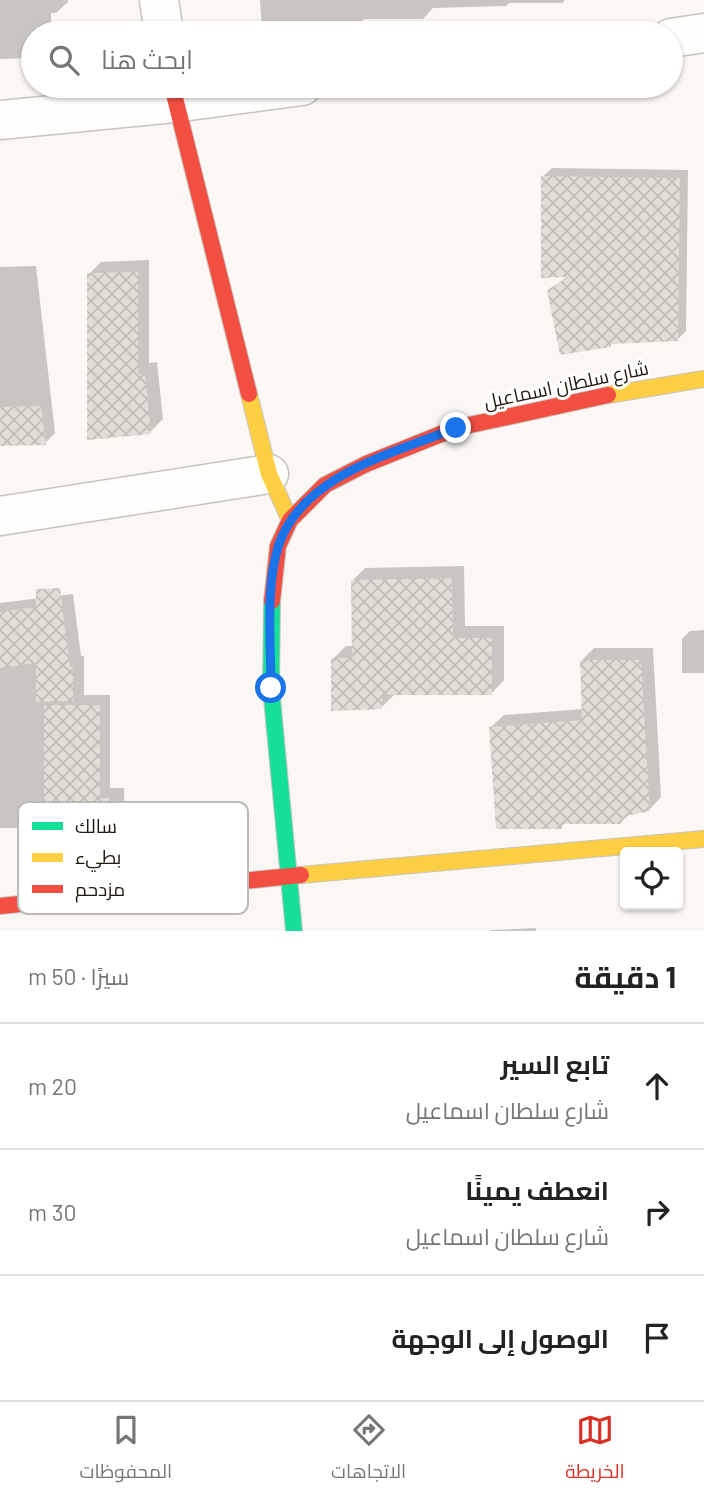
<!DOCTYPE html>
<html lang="ar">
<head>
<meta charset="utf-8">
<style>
	body { margin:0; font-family:Barlow,Cairo,sans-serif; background:#f6f6f6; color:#222; direction:rtl }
	.controls { position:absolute; right:21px; bottom:21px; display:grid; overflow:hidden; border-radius:7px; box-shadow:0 2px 5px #0004 }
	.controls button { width:63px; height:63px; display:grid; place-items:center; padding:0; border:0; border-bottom:2px solid #e0e0e0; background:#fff; color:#222; font:35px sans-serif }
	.stop { position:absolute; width:21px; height:21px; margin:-16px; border:5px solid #1a73e8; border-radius:50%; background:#fff }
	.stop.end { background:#1a73e8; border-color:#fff; box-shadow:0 2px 7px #0008 }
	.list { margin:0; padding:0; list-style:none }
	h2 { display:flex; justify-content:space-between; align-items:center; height:91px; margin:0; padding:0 28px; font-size:30px }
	h2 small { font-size:23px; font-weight:400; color:#767676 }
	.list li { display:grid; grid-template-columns:46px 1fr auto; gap:21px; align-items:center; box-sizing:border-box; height:126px; padding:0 28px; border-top:2px solid #e0e0e0 }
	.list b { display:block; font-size:26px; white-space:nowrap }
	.list p { margin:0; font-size:23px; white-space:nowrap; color:#767676 }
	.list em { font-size:23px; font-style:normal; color:#767676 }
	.icon { flex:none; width:38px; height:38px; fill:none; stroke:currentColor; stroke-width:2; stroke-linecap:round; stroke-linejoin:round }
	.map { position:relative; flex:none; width:704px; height:931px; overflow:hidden; direction:ltr }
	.search { position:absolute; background:#fff; box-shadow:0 2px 5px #0004; left:21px; right:21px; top:21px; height:77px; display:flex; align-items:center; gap:18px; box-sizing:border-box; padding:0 24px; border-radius:38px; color:#767676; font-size:26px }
	.sheet { height:469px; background:#fff }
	nav { display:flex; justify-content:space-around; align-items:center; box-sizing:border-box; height:98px; border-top:2px solid #e0e0e0; background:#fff; font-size:19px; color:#767676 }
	nav a { display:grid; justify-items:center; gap:4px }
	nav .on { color:#d93025 }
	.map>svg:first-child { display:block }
	.shadow { fill:#0003 }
	.building { fill:url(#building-cross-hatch) }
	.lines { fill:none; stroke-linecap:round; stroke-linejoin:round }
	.street-casing { stroke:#c8c3bc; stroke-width:41 }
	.fast-casing { stroke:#c8c3bc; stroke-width:18 }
	.slow-casing { stroke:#c8c3bc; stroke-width:18 }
	.jam-casing { stroke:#c8c3bc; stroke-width:18 }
	.street { stroke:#fefefd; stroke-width:38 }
	.fast { stroke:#16e098; stroke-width:16 }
	.slow { stroke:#ffcf43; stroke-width:16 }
	.jam { stroke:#f24e42; stroke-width:16 }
	.route { stroke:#1a73e8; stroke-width:9 }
	.labels { text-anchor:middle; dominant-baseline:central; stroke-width:6; stroke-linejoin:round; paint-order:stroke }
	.street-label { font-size:19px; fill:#211a0e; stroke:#fff }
	.key { fill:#fff; stroke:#bcbab7; stroke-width:2 }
	.key-label { font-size:19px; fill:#211a0e }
</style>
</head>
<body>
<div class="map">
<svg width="704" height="931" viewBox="0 0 704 931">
	<defs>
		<pattern id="building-cross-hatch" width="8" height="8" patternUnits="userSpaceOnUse" patternTransform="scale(1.75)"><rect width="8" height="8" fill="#e2ddd5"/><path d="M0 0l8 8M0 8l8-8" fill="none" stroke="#c2bdb6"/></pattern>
	</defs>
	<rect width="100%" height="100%" fill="#faf7f4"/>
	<path class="shadow" d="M0,0H68V2L56,13H51V33H33V58L0,59Z
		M260,0H565L562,3H509L506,6L433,8L423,19H364L355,28H262Z
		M552,168L688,170L686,331L677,340L613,342L611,345L548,291L569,275L543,176Z
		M149,260V363L157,362L163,419L150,432L89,274L101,262Z
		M36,266L55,433L45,443L0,444V267Z
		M464,566L465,626H504V680L492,693L394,695L381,708L333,659L346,646H354L352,581L365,568Z
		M73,594L81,656H84V695H110V788H124L125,824L114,835L30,828H0V603Z
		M704,630V673H682V639L690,631Z
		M594,648H653L661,797L649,810L630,814L621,822H565L561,827L491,727L504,715L584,709L582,660Z
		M536,928V931H490L491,930Z"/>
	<path class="building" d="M541,176L680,178L678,341L611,344V347L560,355L547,290L569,277L541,278Z
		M138,272V374H145L151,434L87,440V273Z
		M41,406L46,445L0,446V407Z
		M452,578L453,638H492V695H382V709L331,711V658H352L351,580Z
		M60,588L70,667H73V701L36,702V663L0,668V612L36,607V589Z
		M580,660H641L650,811L622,817V824H562V829H496L489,727L582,720Z
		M44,705H100V798H113L114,837L29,840L27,802H44Z"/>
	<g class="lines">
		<g class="street-casing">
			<path id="street" d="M159,0L164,33
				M671,38L704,33
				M0,120L174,103L302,86
				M0,516L269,474"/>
		</g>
		<g class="fast-casing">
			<path id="fast" d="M272,601L271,688L294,931"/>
		</g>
		<g class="slow-casing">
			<path id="slow" d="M249,394L269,474L290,520
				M608,395L704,379
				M301,875L704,839"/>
		</g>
		<g class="jam-casing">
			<path id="jam" d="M172,86L249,394
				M272,601L278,546L290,520L325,485L366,464L456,428L608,395
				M0,906L301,875"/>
		</g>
		<use href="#street" class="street"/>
		<use href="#fast" class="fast"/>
		<use href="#slow" class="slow"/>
		<use href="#jam" class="jam"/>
	</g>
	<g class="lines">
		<path class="route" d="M271,688C271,644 265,586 279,544C304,474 394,453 456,428"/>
	</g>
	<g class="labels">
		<g class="street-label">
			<text transform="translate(566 384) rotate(-12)">شارع سلطان اسماعيل</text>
		</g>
	</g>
	<rect x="18" y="802" width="230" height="112" rx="10" class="key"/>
	<rect x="32" y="822" width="31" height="8" fill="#16e098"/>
	<rect x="32" y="853" width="31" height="9" fill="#ffcf43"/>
	<rect x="32" y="885" width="31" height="8" fill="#f24e42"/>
	<g class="key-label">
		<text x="75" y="833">سالك</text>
		<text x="75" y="864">بطيء</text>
		<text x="75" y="896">مزدحم</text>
	</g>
</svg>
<div class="controls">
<button><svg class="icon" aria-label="locate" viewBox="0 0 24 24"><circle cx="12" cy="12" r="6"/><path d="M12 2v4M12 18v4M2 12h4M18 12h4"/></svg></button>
</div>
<div class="stop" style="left:271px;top:688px"></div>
<div class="stop end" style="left:456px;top:428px"></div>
<div class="search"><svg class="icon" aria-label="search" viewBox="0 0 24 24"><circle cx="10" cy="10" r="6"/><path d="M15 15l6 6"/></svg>ابحث هنا</div>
</div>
<section class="sheet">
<h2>1 دقيقة<small>سيرًا · 50 m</small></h2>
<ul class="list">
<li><svg class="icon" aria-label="ahead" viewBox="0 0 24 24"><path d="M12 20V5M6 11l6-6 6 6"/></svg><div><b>تابع السير</b><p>شارع سلطان اسماعيل</p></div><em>20 m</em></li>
<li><svg class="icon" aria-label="right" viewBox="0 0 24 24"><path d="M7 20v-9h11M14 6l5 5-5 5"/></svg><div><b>انعطف يمينًا</b><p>شارع سلطان اسماعيل</p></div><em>30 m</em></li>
<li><svg class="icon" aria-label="arrive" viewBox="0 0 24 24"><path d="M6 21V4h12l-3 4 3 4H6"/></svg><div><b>الوصول إلى الوجهة</b></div></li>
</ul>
</section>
<nav>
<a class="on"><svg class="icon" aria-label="map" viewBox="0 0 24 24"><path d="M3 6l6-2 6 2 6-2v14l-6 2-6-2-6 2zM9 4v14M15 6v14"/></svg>الخريطة</a>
<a><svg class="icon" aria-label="directions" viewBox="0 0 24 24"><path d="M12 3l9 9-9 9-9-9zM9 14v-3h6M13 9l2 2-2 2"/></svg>الاتجاهات</a>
<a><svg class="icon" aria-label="saved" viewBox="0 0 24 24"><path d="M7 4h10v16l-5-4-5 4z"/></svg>المحفوظات</a>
</nav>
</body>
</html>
